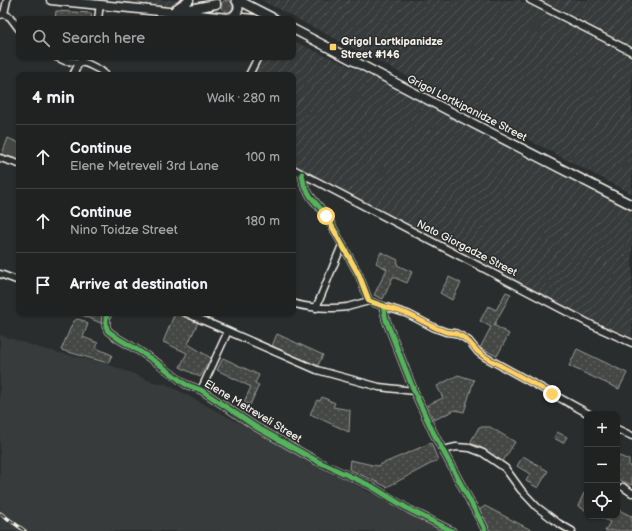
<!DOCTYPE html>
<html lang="en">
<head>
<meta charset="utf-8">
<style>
	body { margin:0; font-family:"Balsamiq Sans",sans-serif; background:#282a2a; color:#f1f3f6 }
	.controls { position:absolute; right:12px; bottom:12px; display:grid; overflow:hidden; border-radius:8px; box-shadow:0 1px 3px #0004 }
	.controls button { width:36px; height:36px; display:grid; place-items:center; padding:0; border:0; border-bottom:1px solid #3d3f40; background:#202222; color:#f1f3f6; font:20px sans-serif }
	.stop { position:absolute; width:12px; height:12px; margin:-9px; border:3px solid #ffd166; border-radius:50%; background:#fff }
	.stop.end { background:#ffd166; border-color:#fff; box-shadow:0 1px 4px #0008 }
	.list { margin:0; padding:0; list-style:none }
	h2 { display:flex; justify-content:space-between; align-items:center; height:52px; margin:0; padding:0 16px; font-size:17px }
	h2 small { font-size:13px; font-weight:400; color:#a2a4a5 }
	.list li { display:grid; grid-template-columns:26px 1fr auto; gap:12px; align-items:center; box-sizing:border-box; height:64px; padding:0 16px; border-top:1px solid #3d3f40 }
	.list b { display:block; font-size:15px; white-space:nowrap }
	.list p { margin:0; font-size:13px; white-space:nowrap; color:#a2a4a5 }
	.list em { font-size:13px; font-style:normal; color:#a2a4a5 }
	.icon { flex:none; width:22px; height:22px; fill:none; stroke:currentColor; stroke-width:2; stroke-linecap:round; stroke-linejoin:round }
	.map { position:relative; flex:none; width:632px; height:531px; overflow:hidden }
	.search { position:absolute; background:#202222; box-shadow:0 1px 3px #0004; left:16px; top:16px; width:280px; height:44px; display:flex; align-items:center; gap:10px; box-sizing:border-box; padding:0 14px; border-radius:8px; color:#a2a4a5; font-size:15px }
	.panel { position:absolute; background:#202222; box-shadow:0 1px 3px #0004; left:16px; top:72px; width:280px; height:244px; border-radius:8px }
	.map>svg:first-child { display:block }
	.built { fill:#373a3a }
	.industrial { fill:url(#industrial-furrows) }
	.grass { fill:url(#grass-dots); stroke:#9c9c96 }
	.pitch { fill:#444645; stroke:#9c9c96 }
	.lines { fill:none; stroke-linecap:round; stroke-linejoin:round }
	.minor-casing { stroke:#f4f1e8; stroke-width:9 }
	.tertiary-casing { stroke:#f4f1e8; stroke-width:11 }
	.minor { stroke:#2a2d2e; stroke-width:6 }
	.tertiary { stroke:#2a2d2e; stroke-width:8 }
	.rail-casing { stroke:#f4f1e8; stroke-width:3.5 }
	.rail { stroke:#2a2d2e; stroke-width:2; stroke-dasharray:6; stroke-linecap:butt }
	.cycleway-casing { stroke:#2a2d2e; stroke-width:8 }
	.cycleway { stroke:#56b35d; stroke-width:5 }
	.route { stroke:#ffd166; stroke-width:5 }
	.poi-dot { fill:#ffd166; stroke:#2a2d2e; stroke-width:1.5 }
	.labels { text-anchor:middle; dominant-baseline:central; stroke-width:3; stroke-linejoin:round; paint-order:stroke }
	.poi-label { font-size:11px; font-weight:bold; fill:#f4f1e8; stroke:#2a2d2e; text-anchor:start }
	.street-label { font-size:11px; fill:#f4f1e8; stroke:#2a2d2e }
</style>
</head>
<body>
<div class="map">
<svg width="632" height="531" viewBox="0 0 632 531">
	<defs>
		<pattern id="industrial-furrows" width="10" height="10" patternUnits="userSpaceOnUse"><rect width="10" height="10" fill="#373a3a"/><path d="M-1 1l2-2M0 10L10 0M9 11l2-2" fill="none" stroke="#555756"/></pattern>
		<pattern id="grass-dots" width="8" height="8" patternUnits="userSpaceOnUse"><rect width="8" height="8" fill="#444645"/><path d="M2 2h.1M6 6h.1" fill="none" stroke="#606160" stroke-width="1.8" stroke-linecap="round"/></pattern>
	</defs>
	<rect width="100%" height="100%" fill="#2a2d2e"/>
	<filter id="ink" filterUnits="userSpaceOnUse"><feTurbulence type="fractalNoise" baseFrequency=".025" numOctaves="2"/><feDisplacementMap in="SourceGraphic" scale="8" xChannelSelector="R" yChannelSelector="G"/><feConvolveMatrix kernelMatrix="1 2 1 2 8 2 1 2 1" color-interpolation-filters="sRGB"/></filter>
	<g filter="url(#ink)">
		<path class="built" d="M0,335L43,349L104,363L134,374L157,384H166L442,531H0Z"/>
		<path class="industrial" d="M107,0H183L175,5L164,6Z
			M261,0H519L627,55L630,49L586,26L584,24V21L576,16L572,17L567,16L536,0H632V194Z
			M293,41L358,70L632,211V338L587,317L293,164V75H253L262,57H293Z"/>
		<path class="grass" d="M221 6a6 6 0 1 1 12 0a6 6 0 1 1-12 0Z
			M56,11L91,13L92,19H55Z
			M381,252L398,260L397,265L412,272L407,283L393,277L383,299L374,295L387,269L376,263Z
			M449,277L461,283L452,300L440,293Z
			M506,292L511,294L494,325L509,334L497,356L480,348L491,327L480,321L488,306L496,310Z
			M76,313H105L103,318V324L82,315Z
			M175,313L198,322L188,344L211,358L200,377L180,367L187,353L163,342Z
			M77,319L85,321L88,324L83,337L98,343L96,348L112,355L108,363L61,350L73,322Z
			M277,334L323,355L317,367L272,346Z
			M577,349L627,373L619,389L569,366Z
			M223,358L259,375L255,383L259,385L250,405L244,402L251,387L217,370Z
			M458,375L474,380L464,412L455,410L434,420L427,405L443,398L437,386Z
			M322,397L335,403L333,407L350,410L349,432L310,414L317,400L320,401Z
			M479,427H490L515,442L503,461L498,460L479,446L470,443Z
			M557,432L567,437L563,443L554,438Z
			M431,443L438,460L387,487L349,469L350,460L377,466Z
			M617,455L629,460V466L632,467V485L617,479Z
			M523,456L548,471L538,488L526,481L530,474L517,466Z
			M584,493L587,495V511L578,506Z
			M485,506L533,531H488V526L479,510Z
			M617,509L631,516L632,515V531H605L610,522L598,516H617Z"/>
		<path class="pitch" d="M8,138L19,143V160L2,154Z"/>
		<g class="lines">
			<g class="minor-casing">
				<path id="minor" d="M530,0L632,52
					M4,14L10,17L19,29
					M0,15L4,14L7,0
					M98,19L100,4
					M56,57L65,61L85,63L90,65L100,70L106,75
					M73,75L82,57
					M249,75L258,57
					M0,158L19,164
					M293,169L594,326L632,343
					M302,174L304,185L311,197L326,215L359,275L369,301L383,306L386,320L414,391L433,432L484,527L485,531
					M0,274L19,281
					M293,303C305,308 334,309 347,307C354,305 362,303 369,301
					M383,306L408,314L435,328L446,332L455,333L463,337L469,341L478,352L485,357L589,414
					M316,308L342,245
					M108,313L106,318V326L108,331L119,339L136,349L159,364L185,384L201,390L256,427L317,461L371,486L410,510L452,531
					M186,313L317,370L379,387L414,391
					M201,390L228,331
					M617,429L632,436
					M443,450L456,447L470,448L483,453L505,468L521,490L537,507L558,523L572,531
					M623,487L632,493"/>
			</g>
			<g class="tertiary-casing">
				<path id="tertiary" d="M51,0L228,18L232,17L254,19
					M238,0L275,19
					M176,9L189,0
					M179,11L216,4
					M232,17C238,13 241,7 236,0
					M293,29L470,122L632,205"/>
			</g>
			<use href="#minor" class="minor"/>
			<use href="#tertiary" class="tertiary"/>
			<g class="rail-casing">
				<path id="rail" d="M0,513L25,531"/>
			</g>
			<use href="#rail" class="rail"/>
			<g class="cycleway-casing">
				<path id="cycleway" d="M302,174L304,185L311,197L326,215L359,275L369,301L383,306L386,320L414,391L433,432L484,527L485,531
					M108,313L106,318V326L108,331L119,339L136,349L159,364L185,384L201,390L256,427L317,461L371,486L410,510L452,531"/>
			</g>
			<use href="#cycleway" class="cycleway"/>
		</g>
	</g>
	<g class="lines" filter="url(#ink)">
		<path class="route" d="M326,216L359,275L369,301L383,306L408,314L436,328L446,332L455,333L463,337L469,342L478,352L485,357L552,394"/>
	</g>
	<rect class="poi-dot" x="329" y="43" width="8" height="8" rx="2"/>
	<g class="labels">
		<g class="poi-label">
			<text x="341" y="41">Grigol Lortkipanidze<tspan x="341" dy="13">Street #146</tspan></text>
		</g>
		<g class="street-label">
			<text transform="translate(467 108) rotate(27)">Grigol Lortkipanidze Street</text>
			<text transform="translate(467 248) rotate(27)">Nato Giorgadze Street</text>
			<text transform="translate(253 411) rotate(31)">Elene Metreveli Street</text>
		</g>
	</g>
</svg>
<div class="controls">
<button>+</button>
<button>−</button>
<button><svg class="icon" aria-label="locate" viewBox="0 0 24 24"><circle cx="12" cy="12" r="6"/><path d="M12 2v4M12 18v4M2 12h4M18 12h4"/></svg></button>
</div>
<div class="stop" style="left:326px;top:216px"></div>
<div class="stop end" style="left:552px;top:394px"></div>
<div class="search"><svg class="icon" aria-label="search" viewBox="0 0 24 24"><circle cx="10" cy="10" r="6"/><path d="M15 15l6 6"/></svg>Search here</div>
<section class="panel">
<h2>4 min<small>Walk · 280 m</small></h2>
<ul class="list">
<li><svg class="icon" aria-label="ahead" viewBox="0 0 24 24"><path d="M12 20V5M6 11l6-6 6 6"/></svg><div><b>Continue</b><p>Elene Metreveli 3rd Lane</p></div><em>100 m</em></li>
<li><svg class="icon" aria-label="ahead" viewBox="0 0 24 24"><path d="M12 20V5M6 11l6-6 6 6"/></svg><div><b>Continue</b><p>Nino Toidze Street</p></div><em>180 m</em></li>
<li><svg class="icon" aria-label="arrive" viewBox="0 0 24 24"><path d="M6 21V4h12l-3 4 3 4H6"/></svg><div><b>Arrive at destination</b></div></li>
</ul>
</section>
</div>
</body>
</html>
